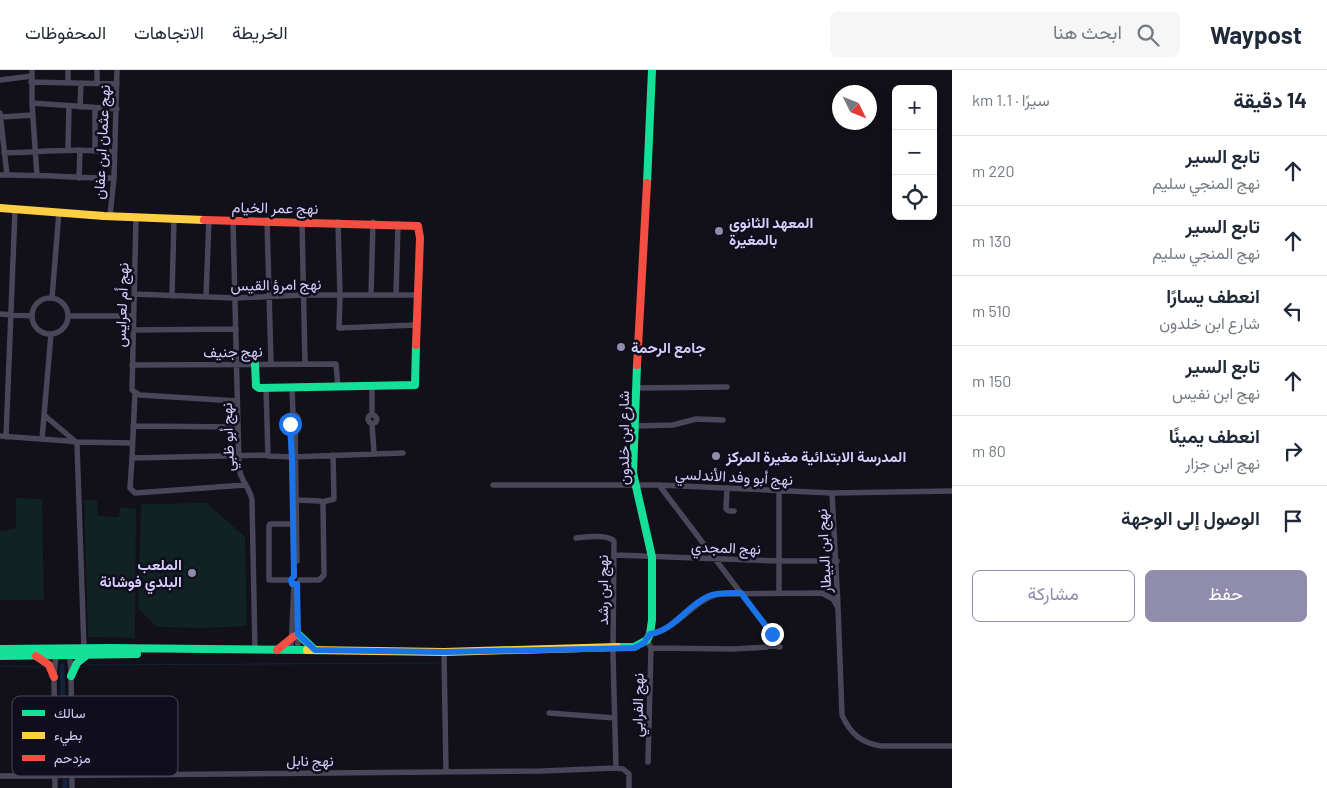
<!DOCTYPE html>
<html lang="ar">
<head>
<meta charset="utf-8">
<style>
	body { margin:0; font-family:Barlow,Vazirmatn,sans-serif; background:#f6f6f7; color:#1f2937; direction:rtl }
	.controls { position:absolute; right:15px; top:15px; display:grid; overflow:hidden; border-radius:8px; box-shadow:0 2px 12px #0003 }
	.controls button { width:45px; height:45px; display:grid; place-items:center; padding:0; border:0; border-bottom:1px solid #e0e1e3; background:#fff; color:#1f2937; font:25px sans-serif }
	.compass { position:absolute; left:832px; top:15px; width:45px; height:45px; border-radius:50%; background:#fff; box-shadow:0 2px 12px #0003; rotate:133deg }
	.stop { position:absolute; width:15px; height:15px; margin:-11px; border:4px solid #1a73e8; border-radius:50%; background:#fff }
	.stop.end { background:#1a73e8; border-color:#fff; box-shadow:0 1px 5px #0008 }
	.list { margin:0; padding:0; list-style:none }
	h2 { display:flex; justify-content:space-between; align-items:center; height:65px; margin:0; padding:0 20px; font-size:21px }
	h2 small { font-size:16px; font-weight:400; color:#747a83 }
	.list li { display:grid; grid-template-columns:32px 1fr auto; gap:15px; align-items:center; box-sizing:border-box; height:70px; padding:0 20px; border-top:1px solid #e0e1e3 }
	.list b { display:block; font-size:19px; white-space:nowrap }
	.list p { margin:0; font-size:16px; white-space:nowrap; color:#747a83 }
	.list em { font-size:16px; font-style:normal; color:#747a83 }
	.actions { display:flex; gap:10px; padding:15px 20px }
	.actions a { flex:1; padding:11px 0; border:1px solid #908cab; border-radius:8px; text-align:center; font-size:18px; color:#908cab }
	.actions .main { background:#908cab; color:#fff }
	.icon { flex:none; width:28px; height:28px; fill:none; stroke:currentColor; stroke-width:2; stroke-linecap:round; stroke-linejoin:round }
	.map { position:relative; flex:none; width:952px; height:718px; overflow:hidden; direction:ltr }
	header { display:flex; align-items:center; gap:30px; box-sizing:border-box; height:70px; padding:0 25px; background:#fff; border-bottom:1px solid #e0e1e3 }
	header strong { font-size:24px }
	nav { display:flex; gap:28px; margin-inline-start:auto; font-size:18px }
	.search { width:350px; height:45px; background:#f6f6f7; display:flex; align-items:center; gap:12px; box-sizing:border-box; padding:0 18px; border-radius:8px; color:#747a83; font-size:19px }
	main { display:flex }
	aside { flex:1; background:#fff }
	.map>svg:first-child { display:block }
	.green { fill:#112223 }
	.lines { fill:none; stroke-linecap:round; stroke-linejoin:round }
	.stream { stroke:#12223c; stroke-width:1 }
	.canal { stroke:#12223c; stroke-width:5 }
	.street { stroke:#484658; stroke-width:5.5 }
	.fast { stroke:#16e098; stroke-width:8 }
	.slow { stroke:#ffcf43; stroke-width:8 }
	.jam { stroke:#f24e42; stroke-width:8 }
	.route { stroke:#1a73e8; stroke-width:6 }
	.poi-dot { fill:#908cab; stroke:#100d1c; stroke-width:2 }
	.labels { text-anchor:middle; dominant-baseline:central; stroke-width:5; stroke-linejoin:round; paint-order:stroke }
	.street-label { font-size:15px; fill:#d4cefa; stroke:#100d1c }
	.poi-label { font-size:15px; font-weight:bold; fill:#d4cefa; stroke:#100d1c; text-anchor:start }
	.key { fill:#100d1c; stroke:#4b475f; stroke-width:1 }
	.key-label { font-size:14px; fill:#d4cefa }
</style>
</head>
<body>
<header>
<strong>Waypost</strong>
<div class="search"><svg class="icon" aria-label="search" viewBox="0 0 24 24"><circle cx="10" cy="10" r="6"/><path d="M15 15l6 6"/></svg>ابحث هنا</div>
<nav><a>الخريطة</a><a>الاتجاهات</a><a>المحفوظات</a></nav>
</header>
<main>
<aside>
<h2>14 دقيقة<small>سيرًا · 1.1 km</small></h2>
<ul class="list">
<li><svg class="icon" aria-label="ahead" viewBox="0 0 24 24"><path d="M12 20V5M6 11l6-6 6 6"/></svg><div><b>تابع السير</b><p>نهج المنجي سليم</p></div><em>220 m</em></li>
<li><svg class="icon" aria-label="ahead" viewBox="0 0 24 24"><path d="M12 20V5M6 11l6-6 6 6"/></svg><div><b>تابع السير</b><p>نهج المنجي سليم</p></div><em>130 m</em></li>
<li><svg class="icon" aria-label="left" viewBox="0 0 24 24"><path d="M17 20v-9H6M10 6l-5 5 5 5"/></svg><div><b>انعطف يسارًا</b><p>شارع ابن خلدون</p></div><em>510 m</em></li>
<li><svg class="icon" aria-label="ahead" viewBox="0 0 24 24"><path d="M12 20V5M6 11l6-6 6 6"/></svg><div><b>تابع السير</b><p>نهج ابن نفيس</p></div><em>150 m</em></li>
<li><svg class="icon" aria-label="right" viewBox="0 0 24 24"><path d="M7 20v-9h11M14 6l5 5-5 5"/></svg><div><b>انعطف يمينًا</b><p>نهج ابن جزار</p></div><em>80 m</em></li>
<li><svg class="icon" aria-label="arrive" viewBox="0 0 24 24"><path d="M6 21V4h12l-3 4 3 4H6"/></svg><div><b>الوصول إلى الوجهة</b></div></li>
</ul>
<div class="actions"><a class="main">حفظ</a><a>مشاركة</a></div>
</aside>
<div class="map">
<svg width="952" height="718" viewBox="0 0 952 718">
	<rect width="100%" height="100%" fill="#121018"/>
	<path class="green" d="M16,428L42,429L44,530H0V461L16,458Z
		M84,430H97L98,446L119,447L120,437L136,439L135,568L88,567Z
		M207,433L245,467L247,556L204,558L157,557L138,538L141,436L142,434Z"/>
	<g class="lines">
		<path class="stream" d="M87,595L438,593
			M0,596L44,597"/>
		<path class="canal" d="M62,596L65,696
			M65,718V711"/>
		<path class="street" d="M32,0V33L37,106
			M68,0V13
			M0,10L32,6
			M31,12L117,14
			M97,12V0
			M32,33L117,39
			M80,37L81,13
			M0,43L7,105
			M1,47L33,45
			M68,80L69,36
			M95,80V38
			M4,83C41,82 77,78 114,82
			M0,105C38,104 75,108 114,108
			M79,108L80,80
			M110,145L114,108L117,0
			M136,147L132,320L140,325L237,331
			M233,150L239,397C240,411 250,417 252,430L255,580
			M267,150L271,293
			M302,151L305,293
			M338,152L340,226L339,258L417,255
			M134,224L235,228L303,225H418
			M371,225L373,152
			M396,225L398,154
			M172,226L174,148
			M206,227L209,149
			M52,228L59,142
			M32 246a18 18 0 1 1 36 0a18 18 0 1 1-36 0Z
			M0,244L32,246
			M68,246H133
			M133,260L236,259
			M132,295L336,294L338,317
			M372,316V344L375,346L377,349L376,352L372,354L369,352L368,349L369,346L372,344
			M292,317L293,345
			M266,318L268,386L292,387L403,383
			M636,318L727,317
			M287.5 350a5.5 5.5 0 1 1 11 0a5.5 5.5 0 1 1-11 0Z
			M44,345L76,372L132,373
			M290,354L292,389L294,506
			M372,354L374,383
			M295,355L297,491
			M133,356L238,357
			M634,356L673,355L696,349L723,350
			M0,366L68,371L76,372L77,374L84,579
			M6,367L15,140
			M42,369L51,264
			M132,388L135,323
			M245,415L135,423L130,418L132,388L267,385
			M493,415H659L832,423L952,421
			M659,415L772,564
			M727,418L726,439L729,441H734
			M832,423L838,536
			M297,430L320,431L323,434L324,505L319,510H300
			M322,432L334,429L333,385
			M576,468C587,467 606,464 614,471L613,584L616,698
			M615,485L779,491H837
			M291,510H269V456L270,454H295
			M297,522L298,580
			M779,523V420
			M650,564C678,559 692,531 718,524L822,523L833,529L838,538L842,645C850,663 861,673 881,676H952
			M647,570L651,578L733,579L767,577L769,575L780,577
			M291,580L294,514
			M444,582L446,702
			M69,583L71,599L72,718
			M549,643L615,648
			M648,692L651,578
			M0,706L542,701L616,698L623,699L629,704V718
			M55,718L54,607L56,583"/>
		<path class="fast" d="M647,113L652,0
			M255,294L256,316L259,318L415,315L416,275
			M298,564L315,580
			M617,577H634L647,570L650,564L652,550V487L633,403L637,295
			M0,579L111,578L307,580
			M0,586L137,584
			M71,606L77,593L87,585"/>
		<path class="slow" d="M0,138L104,146L204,150
			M307,580L444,582L617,577"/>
		<path class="jam" d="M204,150L418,156L420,168L416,275
			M637,295L647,113
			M277,580L293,567
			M36,586L49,595L54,607"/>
	</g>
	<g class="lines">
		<path class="route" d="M290,354L292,389L294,506L291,510L292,514H297L298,564L315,580L444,582L634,578L644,573L650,564C675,560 687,535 709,526C719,522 730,523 741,523L772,564"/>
	</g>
	<g class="poi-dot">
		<circle cx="719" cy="161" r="5"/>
		<circle cx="621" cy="277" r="5"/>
		<circle cx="716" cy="386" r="5"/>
		<circle cx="192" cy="503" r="5"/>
	</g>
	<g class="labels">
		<g class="street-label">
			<text transform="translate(101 72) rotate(-87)">نهج عثمان ابن عفان</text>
			<text transform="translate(275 137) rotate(1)">نهج عمر الخيام</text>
			<text transform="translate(276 214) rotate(-1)">نهج امرؤ القيس</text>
			<text transform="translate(121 235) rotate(-88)">نهج أم لعرايس</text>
			<text transform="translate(233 281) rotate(-1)">نهج جنيف</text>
			<text transform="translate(227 367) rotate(-92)">نهج أبو ظبي</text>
			<text transform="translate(623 368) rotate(-90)">شارع ابن خلدون</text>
			<text transform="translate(734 406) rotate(3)">نهج أبو وفد الأندلسي</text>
			<text transform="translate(726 477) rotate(2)">نهج المجدي</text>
			<text transform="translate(823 481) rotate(-93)">نهج ابن البيطار</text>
			<text transform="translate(602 520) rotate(-90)">نهج ابن رشد</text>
			<text transform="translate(637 635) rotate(-89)">نهج الفرابي</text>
			<text x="310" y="690">نهج نابل</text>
		</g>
		<g class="poi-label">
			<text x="729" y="152">المعهد الثانوي<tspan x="729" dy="17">بالمغيرة</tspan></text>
			<text x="631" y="277">جامع الرحمة</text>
			<text x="726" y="386">المدرسة الابتدائية مغيرة المركز</text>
			<text x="182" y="494" text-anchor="end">الملعب<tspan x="182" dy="17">البلدي فوشانة</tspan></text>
		</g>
	</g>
	<rect x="12" y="626" width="166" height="80" rx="8" class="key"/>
	<rect x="22" y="640" width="23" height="6" fill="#16e098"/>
	<rect x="22" y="662" width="23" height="7" fill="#ffcf43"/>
	<rect x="22" y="685" width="23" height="6" fill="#f24e42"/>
	<g class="key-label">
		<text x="54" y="648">سالك</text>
		<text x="54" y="670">بطيء</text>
		<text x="54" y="693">مزدحم</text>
	</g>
</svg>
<div class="controls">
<button>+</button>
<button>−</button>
<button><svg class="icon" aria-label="locate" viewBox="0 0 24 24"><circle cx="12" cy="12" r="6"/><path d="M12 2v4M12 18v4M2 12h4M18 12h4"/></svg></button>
</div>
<svg class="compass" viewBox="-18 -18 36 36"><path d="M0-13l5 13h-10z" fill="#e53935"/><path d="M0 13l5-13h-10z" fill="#747a83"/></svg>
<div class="stop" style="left:290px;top:354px"></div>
<div class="stop end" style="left:772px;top:564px"></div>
</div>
</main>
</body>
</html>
